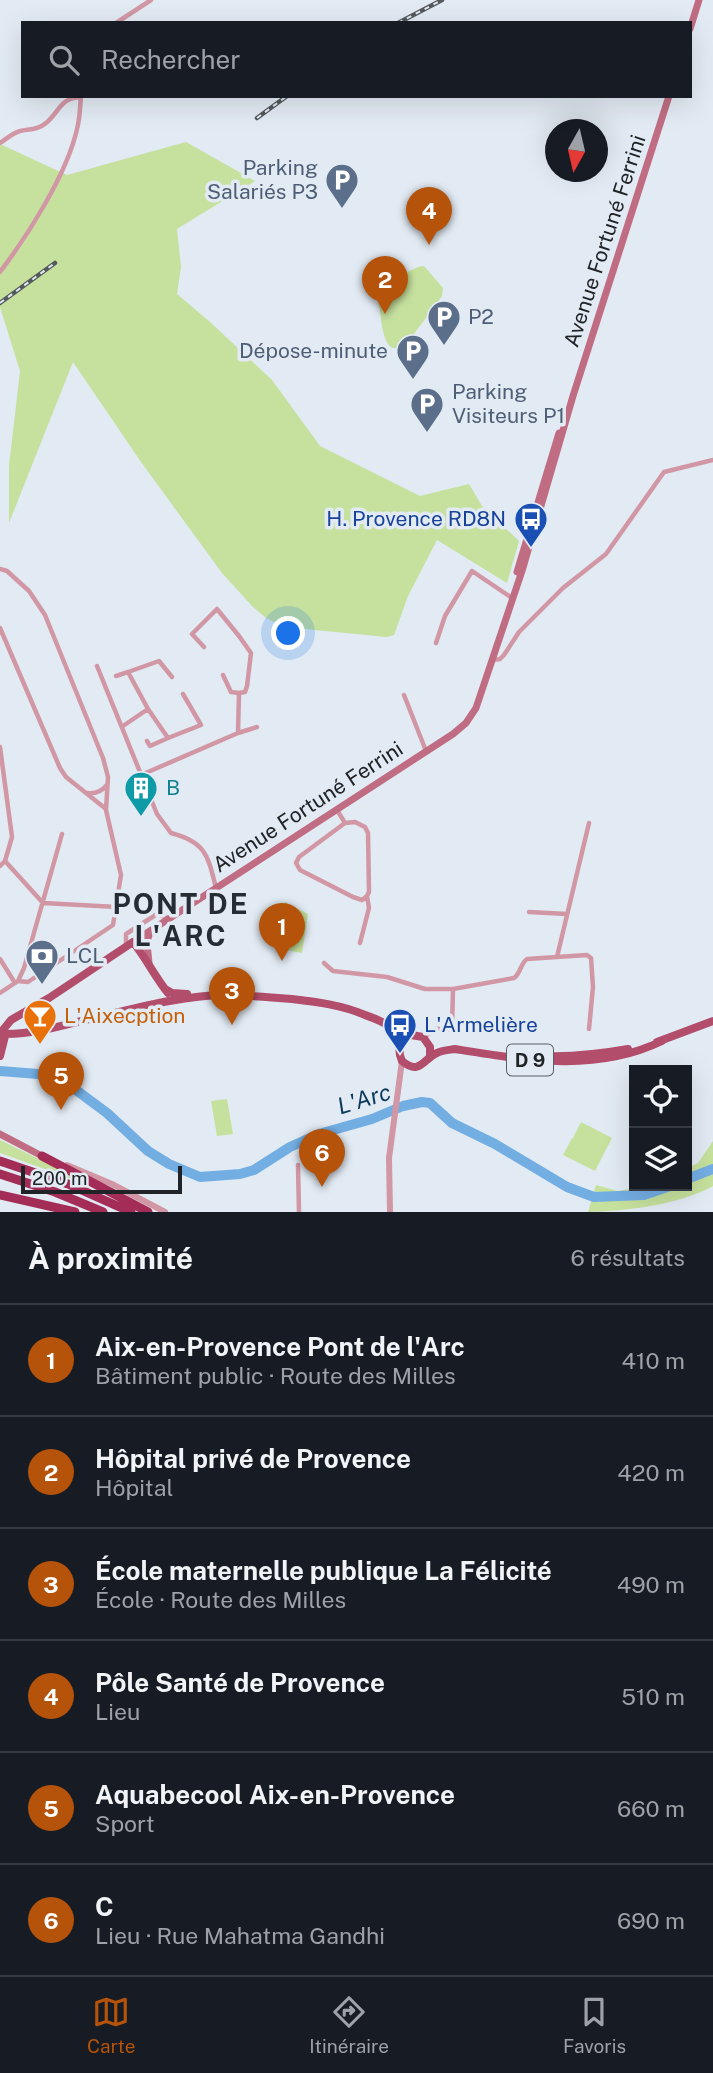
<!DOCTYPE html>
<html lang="fr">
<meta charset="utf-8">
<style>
:root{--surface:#171b24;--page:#242831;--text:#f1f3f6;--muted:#9ea1a6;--line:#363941;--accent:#b45309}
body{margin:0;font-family:"Public Sans",sans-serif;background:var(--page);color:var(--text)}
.controls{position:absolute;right:21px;bottom:21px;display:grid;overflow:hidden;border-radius:0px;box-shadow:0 7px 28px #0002}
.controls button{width:63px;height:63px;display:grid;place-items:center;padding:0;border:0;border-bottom:2px solid var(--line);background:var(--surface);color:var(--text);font:35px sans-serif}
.compass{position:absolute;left:545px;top:119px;width:63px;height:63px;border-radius:50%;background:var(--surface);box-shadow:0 7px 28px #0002;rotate:188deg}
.scale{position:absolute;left:21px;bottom:18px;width:161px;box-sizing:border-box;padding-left:7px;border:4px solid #212427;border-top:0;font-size:19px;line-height:24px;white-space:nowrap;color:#212427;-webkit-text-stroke:5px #e2eaf3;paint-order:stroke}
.you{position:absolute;left:289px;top:634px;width:24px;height:24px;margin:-18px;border:5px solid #fff;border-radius:50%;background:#1a73e8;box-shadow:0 0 0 10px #1a73e833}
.badge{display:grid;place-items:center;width:46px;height:46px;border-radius:50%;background:var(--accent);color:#fff;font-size:23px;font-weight:700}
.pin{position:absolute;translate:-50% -58px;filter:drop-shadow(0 2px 4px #0008)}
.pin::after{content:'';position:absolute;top:37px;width:24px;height:21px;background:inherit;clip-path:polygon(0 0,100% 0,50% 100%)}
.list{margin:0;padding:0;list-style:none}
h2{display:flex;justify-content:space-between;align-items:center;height:91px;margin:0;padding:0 28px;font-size:30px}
h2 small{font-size:23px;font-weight:400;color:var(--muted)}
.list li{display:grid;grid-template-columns:46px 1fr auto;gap:21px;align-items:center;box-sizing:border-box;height:112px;padding:0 28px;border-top:2px solid var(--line)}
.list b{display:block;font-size:26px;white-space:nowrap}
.list p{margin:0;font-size:23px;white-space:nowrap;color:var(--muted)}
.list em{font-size:23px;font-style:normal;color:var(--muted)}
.icon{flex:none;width:38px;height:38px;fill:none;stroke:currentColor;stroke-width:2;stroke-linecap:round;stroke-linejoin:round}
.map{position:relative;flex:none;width:713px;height:1212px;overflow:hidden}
.search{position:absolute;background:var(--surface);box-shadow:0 7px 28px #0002;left:21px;right:21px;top:21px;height:77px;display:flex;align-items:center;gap:18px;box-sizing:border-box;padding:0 24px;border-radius:0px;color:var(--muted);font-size:26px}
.sheet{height:763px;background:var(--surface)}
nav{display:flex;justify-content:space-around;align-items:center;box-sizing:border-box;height:98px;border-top:2px solid var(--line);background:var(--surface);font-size:19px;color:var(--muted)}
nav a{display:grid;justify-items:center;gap:4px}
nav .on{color:var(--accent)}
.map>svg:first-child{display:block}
</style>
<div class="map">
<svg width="713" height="1212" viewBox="0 0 713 1212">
<rect width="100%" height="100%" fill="#e2eaf3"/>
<path fill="#c6e09d" d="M186,142L255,181L177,229L181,267L177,294L210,322L272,380L320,446L420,496L469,484L482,506L519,541L507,583L437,540L408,596L394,635L387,637L284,627L266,618L252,606L222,573L141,462L73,362L9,523V466L20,371L0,307V144L67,175Z
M424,266L443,288L442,296L408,342C384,363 382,326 380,310C378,302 376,295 375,287L418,267Z
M285,902L308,914L302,953L275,948L282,905Z
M227,1099L233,1134L217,1136L211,1101Z
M581,1122L612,1138L595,1171L563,1155L572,1138L576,1140L573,1138Z
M0,1140L100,1189L0,1153Z
M713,1141V1186C679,1205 626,1211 588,1212L596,1185L618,1191L646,1186H687V1168L698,1163Z"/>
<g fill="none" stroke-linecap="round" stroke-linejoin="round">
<path stroke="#73aee3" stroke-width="10" d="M0,1071L38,1074L76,1090L107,1113L148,1151L169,1164L200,1177L240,1174L254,1170L290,1147L319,1134L372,1119L403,1106L422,1102L430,1103L452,1123L495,1144L567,1187L594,1197L644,1195L670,1186
M687,1179L713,1169"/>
<path stroke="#d197a4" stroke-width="4.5" d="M116,23L151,0
M0,143C6,139 13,133 20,131C29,129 38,130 46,123C60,112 59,98 81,97
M0,272C28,235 67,174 77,129C80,118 80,107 81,96
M0,569L7,571L29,591L45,615L103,758L108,777L106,810L121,875L113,925L28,982L18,981L0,993
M0,628L60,768L66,777L106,809
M436,643L445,616L472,571L512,598
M204,647L192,634L217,609L239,636L251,653L247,686L245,692L239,693L238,733
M493,660L500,659L504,655L519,632L563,588L606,554L664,472L713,460
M97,666L157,814L171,833C206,842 208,856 216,888
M223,675L231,692L239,693
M116,676L128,672
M404,695L426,751
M148,709L168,738L201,725L183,694
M123,726L148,709L128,672L159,661L172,677
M147,741L150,746L168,738
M0,747L12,837L5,861L0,866
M141,775L238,733L257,727
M87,793C95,794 102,791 107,785
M337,810L345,823
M355,822L365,827L368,833L369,892L367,896L362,900L353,897L300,870L296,863L299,857L345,823Z
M5,861L43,903L117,907
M529,912L567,914
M360,943L369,908L367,896
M126,945V934L157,914L167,918
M557,957L589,823
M0,959L15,983
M324,963L333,971L387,977L425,989H453L452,1029H436L424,1037
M18,981L24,968L62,834
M453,989L514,978C521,973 520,964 527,959L587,955L591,958L593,987L589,1029
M298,1165L299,1212"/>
<path stroke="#d197a4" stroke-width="6" d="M67,1165L112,1184L165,1212
M390,1212L389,1158L402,1061"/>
<path stroke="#c06d83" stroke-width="7" d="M690,29L699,0
M517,572L559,433
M133,942L453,734L466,723L476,708L522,571L573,396L669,96
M149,963L147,943L150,931
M0,1134L42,1156"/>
<path stroke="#b24d6b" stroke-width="8" d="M165,989L172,993L187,994
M6,1034C39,1034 74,1022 106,1015C145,1006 183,996 223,995C246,995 269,997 292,999C317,1002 342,1005 365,1015C379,1020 399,1027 401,1043
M0,1040L2,1031L11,1020L49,998L133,942C146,958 155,977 168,993
M657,1042L713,1021
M512,1053C550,1059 589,1056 628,1049
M0,1056L5,1036
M430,1057V1047L423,1037L411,1035C399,1040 397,1050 402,1061C420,1076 423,1059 437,1053C443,1050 449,1050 455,1049C524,1060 596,1073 662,1041"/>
<path stroke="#a42d57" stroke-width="9" d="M42,1156L148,1212
M0,1161L68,1184L131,1212
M0,1174L55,1192L103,1212
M0,1195L75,1212"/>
<defs>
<path id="rail" d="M398,23L442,0
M257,118L287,96
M0,303L55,263"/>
</defs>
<use href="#rail" stroke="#54595d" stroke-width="4.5"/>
<use href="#rail" stroke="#e2eaf3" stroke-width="2" stroke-dasharray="5" stroke-linecap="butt"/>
</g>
<defs>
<symbol id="parking-pin" viewBox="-11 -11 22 30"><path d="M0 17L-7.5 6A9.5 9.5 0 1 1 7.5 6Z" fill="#5c6f8a" stroke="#e2eaf3"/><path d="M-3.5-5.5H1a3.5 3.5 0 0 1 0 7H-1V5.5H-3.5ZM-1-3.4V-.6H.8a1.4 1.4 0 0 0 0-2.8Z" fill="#fff"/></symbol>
<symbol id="bus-pin" viewBox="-11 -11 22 30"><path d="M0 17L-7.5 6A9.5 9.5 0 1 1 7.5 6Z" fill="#1a4fb4" stroke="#e2eaf3"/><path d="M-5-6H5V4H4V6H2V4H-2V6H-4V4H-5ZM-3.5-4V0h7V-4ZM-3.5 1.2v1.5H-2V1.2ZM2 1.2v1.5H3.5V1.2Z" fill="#fff"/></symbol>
<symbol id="building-pin" viewBox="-11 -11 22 30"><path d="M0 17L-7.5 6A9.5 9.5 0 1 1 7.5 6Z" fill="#0f9aa8" stroke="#e2eaf3"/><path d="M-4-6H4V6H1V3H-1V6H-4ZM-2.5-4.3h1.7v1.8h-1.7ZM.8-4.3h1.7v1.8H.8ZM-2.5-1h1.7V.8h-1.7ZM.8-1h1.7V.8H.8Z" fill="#fff"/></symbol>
<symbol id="bank-pin" viewBox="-11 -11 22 30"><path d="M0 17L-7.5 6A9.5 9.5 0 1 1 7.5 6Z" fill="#5c6f8a" stroke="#e2eaf3"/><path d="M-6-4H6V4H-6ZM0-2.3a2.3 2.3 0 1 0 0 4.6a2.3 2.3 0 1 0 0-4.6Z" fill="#fff"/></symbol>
<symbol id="bar-pin" viewBox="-11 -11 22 30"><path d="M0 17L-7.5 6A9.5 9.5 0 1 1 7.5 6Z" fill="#e8710a" stroke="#e2eaf3"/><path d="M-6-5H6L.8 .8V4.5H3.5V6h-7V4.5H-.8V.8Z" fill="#fff"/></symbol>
</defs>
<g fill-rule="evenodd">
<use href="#parking-pin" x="323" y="161" width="38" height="52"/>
<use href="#parking-pin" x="425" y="298" width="38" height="52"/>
<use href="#parking-pin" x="394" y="332" width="38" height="52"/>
<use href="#parking-pin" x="408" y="385" width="38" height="52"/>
<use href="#bus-pin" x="512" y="500" width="38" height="52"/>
<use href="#building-pin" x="122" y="769" width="38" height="52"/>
<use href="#bank-pin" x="23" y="937" width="38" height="52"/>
<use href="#bar-pin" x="21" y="997" width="38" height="52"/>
<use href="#bus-pin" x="381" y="1006" width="38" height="52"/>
</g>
<g text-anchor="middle" stroke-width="7" stroke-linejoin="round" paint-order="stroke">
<rect fill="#e2eaf3" stroke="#5b5f64" stroke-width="2" x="507" y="1044.5" width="46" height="31" rx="5"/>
<g font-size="19" font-weight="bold" fill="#212427">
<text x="530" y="1067">D 9</text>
</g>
<g font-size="21" fill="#4e5e75" stroke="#e2eaf3" text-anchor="start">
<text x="318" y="175" text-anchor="end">Parking<tspan x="318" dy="24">Salariés P3</tspan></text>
<text x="468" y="324">P2</text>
<text x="388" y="358" text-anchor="end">Dépose-minute</text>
<text x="452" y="399">Parking<tspan x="452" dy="24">Visiteurs P1</tspan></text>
<text x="66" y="963">LCL</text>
</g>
<g font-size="21" fill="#212427" stroke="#e2eaf3">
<text transform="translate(605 241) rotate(-72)" y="7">Avenue Fortuné Ferrini</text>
<text transform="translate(308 807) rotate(-33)" y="7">Avenue Fortuné Ferrini</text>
</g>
<g font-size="21" fill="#164399" stroke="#e2eaf3" text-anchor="end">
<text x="506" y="526">H. Provence RD8N</text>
<text x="424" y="1032" text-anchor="start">L'Armelière</text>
</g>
<g font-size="21" fill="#0d838f" stroke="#e2eaf3" text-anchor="start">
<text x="166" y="795">B</text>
</g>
<g font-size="21" fill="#c56008" stroke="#e2eaf3" text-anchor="start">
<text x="64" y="1023">L'Aixecption</text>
</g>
<g font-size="23" font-style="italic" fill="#0c395b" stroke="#e2eaf3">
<text transform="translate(364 1099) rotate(-17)" y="8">L'Arc</text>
</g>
<g font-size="28" font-weight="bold" letter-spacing="2" fill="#262c33" stroke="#e2eaf3">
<text x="181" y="914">PONT DE<tspan x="181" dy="32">L'ARC</tspan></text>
</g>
</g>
</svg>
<div class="controls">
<button><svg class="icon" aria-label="locate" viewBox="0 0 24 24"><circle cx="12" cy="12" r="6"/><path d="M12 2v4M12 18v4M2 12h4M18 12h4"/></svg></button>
<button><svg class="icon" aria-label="layers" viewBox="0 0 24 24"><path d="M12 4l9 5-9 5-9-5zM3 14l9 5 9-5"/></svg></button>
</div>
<svg class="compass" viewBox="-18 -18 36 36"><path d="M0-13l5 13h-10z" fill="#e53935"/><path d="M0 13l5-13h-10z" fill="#9ea1a6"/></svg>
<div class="scale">200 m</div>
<div class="you"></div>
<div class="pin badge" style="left:282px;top:961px">1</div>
<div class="pin badge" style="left:385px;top:314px">2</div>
<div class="pin badge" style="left:232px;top:1025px">3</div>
<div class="pin badge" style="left:429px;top:245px">4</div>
<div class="pin badge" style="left:61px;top:1110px">5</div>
<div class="pin badge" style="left:322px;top:1187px">6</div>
<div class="search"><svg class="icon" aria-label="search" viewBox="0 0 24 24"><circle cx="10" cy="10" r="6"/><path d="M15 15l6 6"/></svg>Rechercher</div>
</div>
<section class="sheet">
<h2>À proximité<small>6 résultats</small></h2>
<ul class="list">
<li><span class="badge">1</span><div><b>Aix-en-Provence Pont de l'Arc</b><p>Bâtiment public · Route des Milles</p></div><em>410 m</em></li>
<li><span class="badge">2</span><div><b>Hôpital privé de Provence</b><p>Hôpital</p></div><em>420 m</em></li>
<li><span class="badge">3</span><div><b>École maternelle publique La Félicité</b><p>École · Route des Milles</p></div><em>490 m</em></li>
<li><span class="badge">4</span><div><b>Pôle Santé de Provence</b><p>Lieu</p></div><em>510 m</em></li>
<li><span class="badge">5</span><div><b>Aquabecool Aix-en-Provence</b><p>Sport</p></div><em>660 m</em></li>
<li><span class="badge">6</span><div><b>C</b><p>Lieu · Rue Mahatma Gandhi</p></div><em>690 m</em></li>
</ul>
</section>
<nav>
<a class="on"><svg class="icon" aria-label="map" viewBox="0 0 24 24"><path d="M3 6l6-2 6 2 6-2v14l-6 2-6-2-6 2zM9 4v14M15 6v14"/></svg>Carte</a>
<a><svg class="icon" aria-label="directions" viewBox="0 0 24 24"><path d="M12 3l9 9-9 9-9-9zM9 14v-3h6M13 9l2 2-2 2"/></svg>Itinéraire</a>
<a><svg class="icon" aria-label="saved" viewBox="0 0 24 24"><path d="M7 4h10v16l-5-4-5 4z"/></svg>Favoris</a>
</nav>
